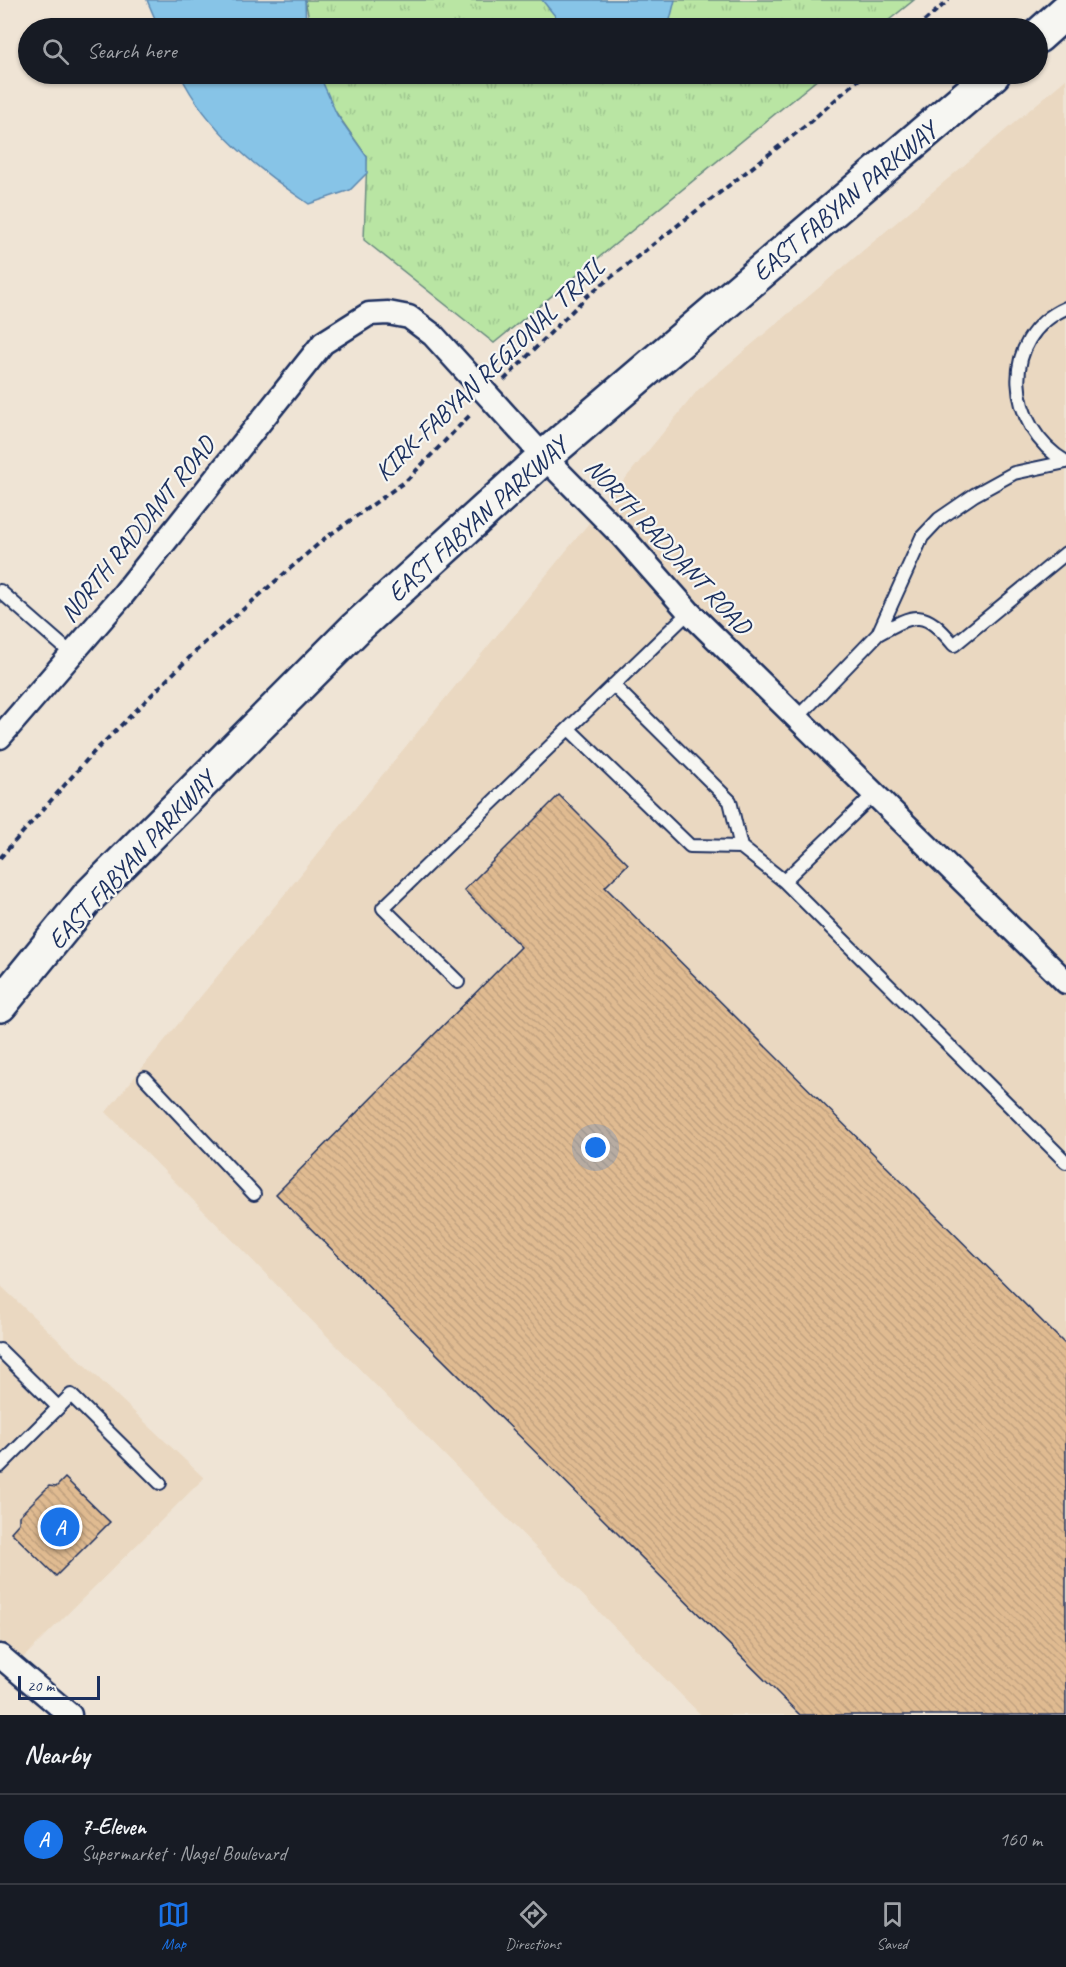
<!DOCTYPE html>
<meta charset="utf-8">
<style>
:root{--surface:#171b24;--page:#20242c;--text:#f1f3f6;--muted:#9ea1a6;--line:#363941;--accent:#1a73e8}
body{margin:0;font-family:Caveat,sans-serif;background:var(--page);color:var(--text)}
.scale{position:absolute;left:18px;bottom:15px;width:82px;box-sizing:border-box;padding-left:6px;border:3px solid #1b2f5e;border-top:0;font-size:16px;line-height:21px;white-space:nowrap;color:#1b2f5e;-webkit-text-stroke:4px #f6f6f2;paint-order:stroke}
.you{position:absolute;left:596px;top:1148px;width:21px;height:21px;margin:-15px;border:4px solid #fff;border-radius:50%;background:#1a73e8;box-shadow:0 0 0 9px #1a73e833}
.badge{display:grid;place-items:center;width:39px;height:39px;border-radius:50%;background:var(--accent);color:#fff;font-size:20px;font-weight:700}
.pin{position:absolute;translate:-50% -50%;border:3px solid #fff;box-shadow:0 2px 6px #0006}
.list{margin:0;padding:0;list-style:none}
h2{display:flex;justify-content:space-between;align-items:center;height:78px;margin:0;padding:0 24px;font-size:26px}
h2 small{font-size:20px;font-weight:400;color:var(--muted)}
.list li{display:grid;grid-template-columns:39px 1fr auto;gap:18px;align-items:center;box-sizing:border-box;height:90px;padding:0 24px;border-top:2px solid var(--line)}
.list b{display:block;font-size:22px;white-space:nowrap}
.list p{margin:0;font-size:20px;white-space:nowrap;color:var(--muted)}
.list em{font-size:20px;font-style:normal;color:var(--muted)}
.icon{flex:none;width:33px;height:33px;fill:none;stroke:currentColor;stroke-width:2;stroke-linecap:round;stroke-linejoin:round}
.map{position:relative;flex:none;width:1066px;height:1715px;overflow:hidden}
.search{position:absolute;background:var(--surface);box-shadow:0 2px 4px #0004;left:18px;right:18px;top:18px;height:66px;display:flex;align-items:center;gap:15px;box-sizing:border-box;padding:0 21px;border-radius:33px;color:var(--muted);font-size:22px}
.sheet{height:168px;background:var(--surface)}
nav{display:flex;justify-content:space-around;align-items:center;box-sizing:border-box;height:84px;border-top:2px solid var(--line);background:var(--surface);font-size:16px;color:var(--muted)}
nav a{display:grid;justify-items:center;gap:3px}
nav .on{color:var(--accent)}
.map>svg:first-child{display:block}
</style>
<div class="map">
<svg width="1066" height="1715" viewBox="0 0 1066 1715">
<defs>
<pattern id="grass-tufts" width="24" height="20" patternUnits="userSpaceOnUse" patternTransform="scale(1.5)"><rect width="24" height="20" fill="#b9e5a3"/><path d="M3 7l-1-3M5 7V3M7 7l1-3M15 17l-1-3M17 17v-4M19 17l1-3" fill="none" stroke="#9ec58f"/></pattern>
<pattern id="building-back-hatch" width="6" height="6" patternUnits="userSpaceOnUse" patternTransform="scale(1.5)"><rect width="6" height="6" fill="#e0bb91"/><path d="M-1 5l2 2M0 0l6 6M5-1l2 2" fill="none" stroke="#c0a17f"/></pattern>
</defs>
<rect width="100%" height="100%" fill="#efe4d5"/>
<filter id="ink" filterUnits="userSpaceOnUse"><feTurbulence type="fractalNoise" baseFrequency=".0167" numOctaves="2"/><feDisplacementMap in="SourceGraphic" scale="12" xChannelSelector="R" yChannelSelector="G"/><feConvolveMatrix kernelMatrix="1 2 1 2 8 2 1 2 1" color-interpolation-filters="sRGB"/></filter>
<g filter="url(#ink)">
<path fill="#ead8c1" d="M1066,79V1715H701L106,1112L698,390Z
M0,1285L204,1478L19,1662L0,1646Z"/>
<path fill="url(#grass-tufts)" stroke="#6a8a80" stroke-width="1.5" d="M305,0H914L879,28H311Z
M320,74H824L494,343L364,240L367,157L326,98Z"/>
<path fill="#87c4e7" stroke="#5c88b0" stroke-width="1.5" d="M147,0H305L306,28H159Z
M542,0H675L669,24L665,28H571L560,22Z
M180,74H319L337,115L367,157V173L350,190L309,204C259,170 207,130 180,74Z"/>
<path fill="url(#building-back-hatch)" stroke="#1b2f5e" stroke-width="1.5" d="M559,795L628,864L605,887L1066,1345V1715H800L276,1194L521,947L464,890Z
M65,1478L110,1522L56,1576L11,1532L19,1523V1516L49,1486L56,1487Z"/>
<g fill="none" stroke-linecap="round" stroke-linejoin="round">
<defs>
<path id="lane" d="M1066,308C998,338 1007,427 1066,462
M0,591L72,654
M878,634C916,613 924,609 954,645L1066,553
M613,685L730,801L741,847L784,881
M797,718L878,634L922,537L939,519L974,495L1014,473L1066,462
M569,729L690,846L741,847
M873,795L784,881L1066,1162
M458,982L383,908L689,612
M145,1078L254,1194
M0,1350L58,1407
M0,1466L71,1395L160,1483"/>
<path id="street" d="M0,737L122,596L323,343L369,314L388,313L409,317L433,335L544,457L622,536L689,612L1066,982
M0,1656L70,1715"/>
<path id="secondary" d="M1038,36L1066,11
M0,1005L88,897L356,628L544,457L993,74"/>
</defs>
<use href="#lane" stroke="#1b2f5e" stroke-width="16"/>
<use href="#street" stroke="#1b2f5e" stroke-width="27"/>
<use href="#secondary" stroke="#1b2f5e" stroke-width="38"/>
<path stroke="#1b2f5e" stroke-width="4" stroke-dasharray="6 4.5" stroke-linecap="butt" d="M916,28L949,0
M504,380L587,296L804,127L865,74
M0,858L93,753L201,646L324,539L406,481L472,413"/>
<use href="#lane" stroke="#f6f6f2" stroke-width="12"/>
<use href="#street" stroke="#f6f6f2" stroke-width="22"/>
<use href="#secondary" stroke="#f6f6f2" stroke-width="33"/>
</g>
</g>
<g text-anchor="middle" stroke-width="4.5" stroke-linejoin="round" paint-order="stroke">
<g font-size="26" fill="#1b2f5e" stroke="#f6f6f2">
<text transform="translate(844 201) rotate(-40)" y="9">EAST FABYAN PARKWAY</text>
<text transform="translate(489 369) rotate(-44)" y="9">KIRK-FABYAN REGIONAL TRAIL</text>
<text transform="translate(477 519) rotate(-42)" y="9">EAST FABYAN PARKWAY</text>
<text transform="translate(137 529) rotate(-51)" y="9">NORTH RADDANT ROAD</text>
<text transform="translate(669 546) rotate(47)" y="9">NORTH RADDANT ROAD</text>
<text transform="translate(131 860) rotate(-47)" y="9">EAST FABYAN PARKWAY</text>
</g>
</g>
</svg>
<div class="scale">20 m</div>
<div class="you"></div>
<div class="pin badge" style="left:60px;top:1527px">A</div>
<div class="search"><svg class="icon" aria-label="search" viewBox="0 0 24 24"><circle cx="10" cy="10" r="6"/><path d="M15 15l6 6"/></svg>Search here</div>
</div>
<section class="sheet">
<h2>Nearby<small></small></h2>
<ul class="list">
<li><span class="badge">A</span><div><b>7-Eleven</b><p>Supermarket · Nagel Boulevard</p></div><em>160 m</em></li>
</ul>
</section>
<nav>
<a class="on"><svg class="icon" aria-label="map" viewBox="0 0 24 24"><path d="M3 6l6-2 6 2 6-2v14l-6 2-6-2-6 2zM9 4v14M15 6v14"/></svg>Map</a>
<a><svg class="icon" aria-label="directions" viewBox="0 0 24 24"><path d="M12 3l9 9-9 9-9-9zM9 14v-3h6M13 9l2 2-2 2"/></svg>Directions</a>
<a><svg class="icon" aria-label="saved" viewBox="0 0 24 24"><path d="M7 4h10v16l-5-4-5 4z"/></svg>Saved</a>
</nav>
